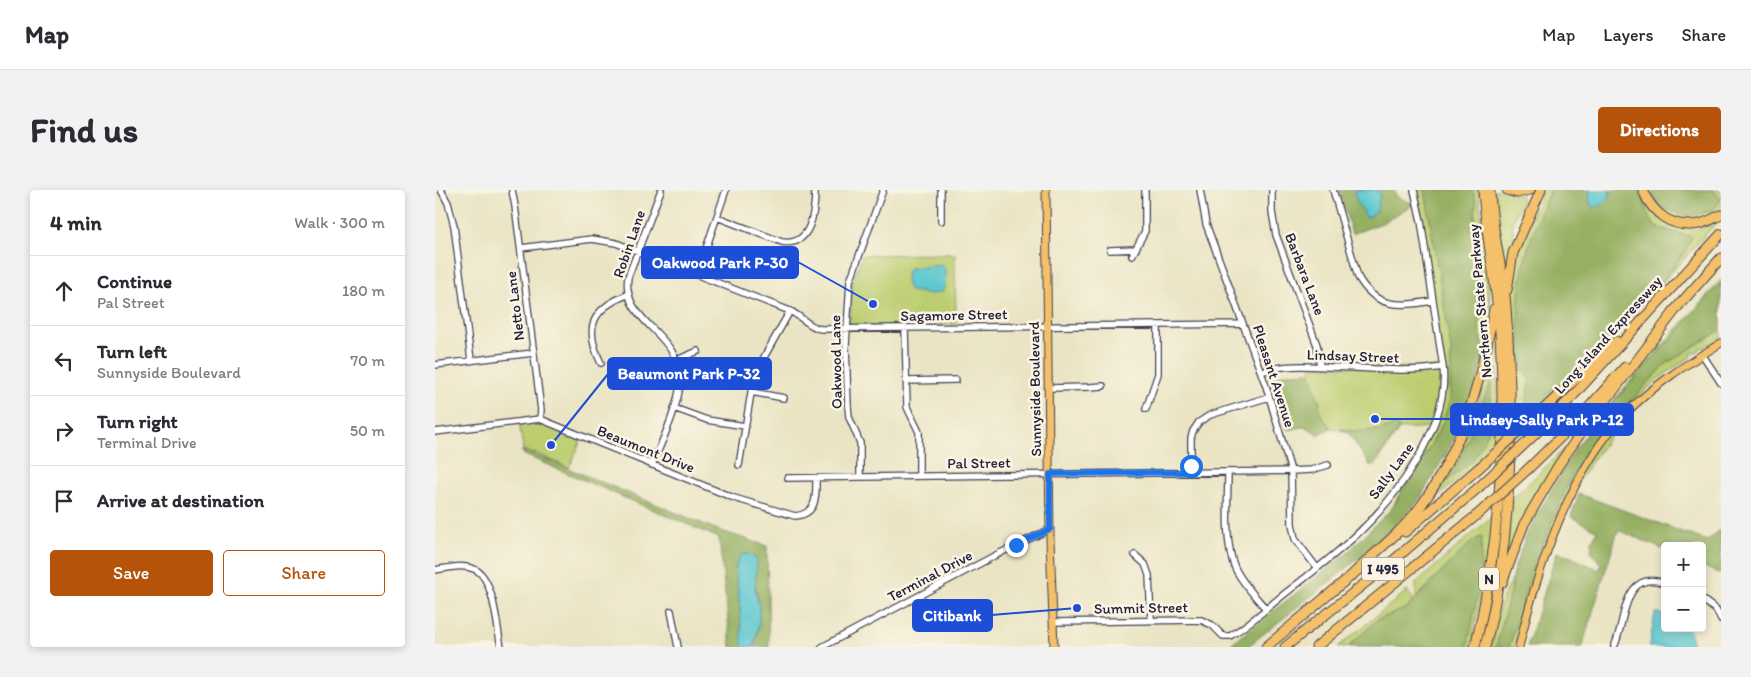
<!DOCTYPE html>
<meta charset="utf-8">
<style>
:root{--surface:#fff;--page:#f2f2f3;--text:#2b2b33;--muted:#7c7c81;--line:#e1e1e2;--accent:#b45309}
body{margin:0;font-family:Itim,sans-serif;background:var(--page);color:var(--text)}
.controls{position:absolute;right:15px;bottom:15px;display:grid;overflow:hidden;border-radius:5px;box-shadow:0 2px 8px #0003}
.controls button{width:45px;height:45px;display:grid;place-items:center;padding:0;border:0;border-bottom:1px solid var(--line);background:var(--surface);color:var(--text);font:25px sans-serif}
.stop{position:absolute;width:15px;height:15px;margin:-11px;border:4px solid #1a73e8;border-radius:50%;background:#fff}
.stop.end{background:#1a73e8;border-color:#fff;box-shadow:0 1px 5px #0008}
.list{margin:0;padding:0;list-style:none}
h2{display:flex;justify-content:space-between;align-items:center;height:65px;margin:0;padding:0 20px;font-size:21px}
h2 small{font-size:16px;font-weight:400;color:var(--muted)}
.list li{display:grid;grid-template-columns:32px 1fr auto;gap:15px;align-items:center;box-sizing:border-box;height:70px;padding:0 20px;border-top:1px solid var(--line)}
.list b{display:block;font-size:19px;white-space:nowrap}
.list p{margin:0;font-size:16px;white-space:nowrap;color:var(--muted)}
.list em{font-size:16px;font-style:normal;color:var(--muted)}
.actions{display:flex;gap:10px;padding:15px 20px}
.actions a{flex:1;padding:11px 0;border:1px solid var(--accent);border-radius:5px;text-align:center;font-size:18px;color:var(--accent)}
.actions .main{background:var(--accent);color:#fff}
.icon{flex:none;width:28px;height:28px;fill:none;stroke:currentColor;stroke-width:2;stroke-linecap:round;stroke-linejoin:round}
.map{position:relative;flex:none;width:1286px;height:457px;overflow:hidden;border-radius:5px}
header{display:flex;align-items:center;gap:30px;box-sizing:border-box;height:70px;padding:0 25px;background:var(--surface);border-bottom:1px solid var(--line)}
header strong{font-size:24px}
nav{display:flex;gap:28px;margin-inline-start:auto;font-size:18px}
.intro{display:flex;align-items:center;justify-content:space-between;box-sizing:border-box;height:120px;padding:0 30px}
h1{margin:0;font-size:35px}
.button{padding:12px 22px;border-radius:5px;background:var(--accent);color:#fff;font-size:18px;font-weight:700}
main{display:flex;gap:30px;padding:0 30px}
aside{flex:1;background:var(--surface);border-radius:5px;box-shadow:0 2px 8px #0003}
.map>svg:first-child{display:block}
</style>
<header>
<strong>Map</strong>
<nav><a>Map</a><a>Layers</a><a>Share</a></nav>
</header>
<div class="intro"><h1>Find us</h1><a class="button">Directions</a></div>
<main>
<aside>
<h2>4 min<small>Walk · 300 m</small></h2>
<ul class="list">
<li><svg class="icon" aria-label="ahead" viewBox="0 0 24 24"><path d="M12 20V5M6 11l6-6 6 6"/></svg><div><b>Continue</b><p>Pal Street</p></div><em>180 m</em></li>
<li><svg class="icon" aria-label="left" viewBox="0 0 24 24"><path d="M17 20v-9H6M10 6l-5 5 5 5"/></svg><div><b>Turn left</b><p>Sunnyside Boulevard</p></div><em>70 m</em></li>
<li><svg class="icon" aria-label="right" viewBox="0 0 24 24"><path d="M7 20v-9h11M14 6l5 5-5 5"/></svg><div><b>Turn right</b><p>Terminal Drive</p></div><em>50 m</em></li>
<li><svg class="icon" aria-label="arrive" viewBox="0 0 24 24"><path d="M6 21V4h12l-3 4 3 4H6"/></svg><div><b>Arrive at destination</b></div></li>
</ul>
<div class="actions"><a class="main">Save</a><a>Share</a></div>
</aside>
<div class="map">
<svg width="1286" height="457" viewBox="0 0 1286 457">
<rect width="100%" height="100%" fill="#fcf5e5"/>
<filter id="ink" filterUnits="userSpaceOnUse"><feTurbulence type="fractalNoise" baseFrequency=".02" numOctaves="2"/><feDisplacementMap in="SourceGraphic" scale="10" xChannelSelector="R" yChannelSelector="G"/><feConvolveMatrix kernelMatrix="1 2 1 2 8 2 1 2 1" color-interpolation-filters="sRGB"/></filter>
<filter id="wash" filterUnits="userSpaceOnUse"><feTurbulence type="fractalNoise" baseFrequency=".0096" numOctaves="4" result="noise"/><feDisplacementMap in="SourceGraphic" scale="20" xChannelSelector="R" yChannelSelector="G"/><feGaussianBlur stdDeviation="1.12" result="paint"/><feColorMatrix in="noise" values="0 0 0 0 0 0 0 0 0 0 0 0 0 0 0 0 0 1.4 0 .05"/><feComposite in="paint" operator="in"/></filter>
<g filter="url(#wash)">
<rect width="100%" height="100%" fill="#eae4c4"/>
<path fill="#bccd70" stroke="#6f7856" d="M980,0H990L1016,159L1015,210L1008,232L997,253L958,317L977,274L998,237L964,239L940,276L913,242L896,238L879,239L876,176L1007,178Z
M1037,0H1044C1047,45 1056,90 1055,135L1051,136V155L1047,174V155L1042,136L1045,119L1039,51L1041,11Z
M1060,0H1069L1085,4L1087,10L1077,33L1080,52L1072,86C1064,58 1063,29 1060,0Z
M1108,0H1115C1102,31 1089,63 1085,96C1081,123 1085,155 1088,182L1097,189L1090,216L1096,222L1095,227L1079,242V203L1081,190C1080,154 1070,100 1080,67C1087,44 1099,22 1108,0Z
M1211,0H1286V20L1272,28L1257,32L1237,28L1221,17Z
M1206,5L1213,17L1252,39L1266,38L1282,32L1221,100L1257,47L1220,37L1212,22Z
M520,64L521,134L414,137L417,92L428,65Z
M1286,90V93L1166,226L1141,258L1166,224Z
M1286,140V148L1268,158L1266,157L1264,158L1265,160L1259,164L1258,162L1256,163L1257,166L1223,189L1199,211L1133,306L1114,347L1099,387L1088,422L1080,457H1074L1100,372L1135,290L1166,242L1232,173Z
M1058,154H1062L1064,254L998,311L996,310L1024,262L1034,238L1056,175L1054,174Z
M105,229L148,246L134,278L101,263L89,265L84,231Z
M1137,252L1074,366H1071L1075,311Z
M1059,325L1055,361L1036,457H1032L1044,399L1047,346L1035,353L981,408V393Z
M1079,379L1077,395L1061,457H1056L1064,418L1073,395L1075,396Z
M972,401L979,410L972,418L942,430L913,457H903Z"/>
<path fill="#95b062" stroke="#5c694e" d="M904,0H959L962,7L979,14L947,33L917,44Z
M990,0H1037L1041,11L1039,51L1045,119L1043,136L1047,155V174L1040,201L1014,259L983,311L940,356L812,457H792L910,365L958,317L997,253L1008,232L1015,210L1016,159Z
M1115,0H1154L1155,14L1176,5L1175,0H1205L1212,22L1220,37L1257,47L1249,63L1221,100L1095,227L1096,222L1090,216L1096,189L1088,182C1085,155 1081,124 1085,96C1089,63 1102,31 1115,0Z
M1217,0H1278L1286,9L1278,21L1251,26L1224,16Z
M1286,93V140L1232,173L1166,242L1135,290L1100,372L1074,457H1061L1077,395L1079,379L1093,341L1141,258L1166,226Z
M873,182L876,183L882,206L885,212C882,224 890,230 896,238L883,245C879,242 874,237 868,237C862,237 858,241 852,239L838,188L852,183Z
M1056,191V224L1053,243L1038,270L1011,292L1031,255Z
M961,235L963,237V240L936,277L913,242L905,239L920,241L945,240Z
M86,261H91L283,340L332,356L334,457H319L324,433V417L320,395L300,377L305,418L308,457H296L284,348L92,266Z
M1144,304L1272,351L1286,339V384L1267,376V356H1230V360L1183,340L1147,457H1092L1122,362L1127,363L1165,380L1166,374L1156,362L1157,352L1162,341L1136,326Z
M1047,346L1044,399L1032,457H913L942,430L972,418L1035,353Z"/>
<path fill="#5ac7cf" stroke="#3e7485" d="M921,0H942L945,6L942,20L934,27L929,26V22L923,14L919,3Z
M1154,0H1175C1176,11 1168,14 1159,18L1155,14Z
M507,75C512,81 512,94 507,102L496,104L475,101C471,94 470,88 472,80L476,78Z
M312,364L319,367L322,371L320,398L324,417V433L319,457H308L307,455L305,418L300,378L305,365Z
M1220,423H1224L1230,426V438H1252L1255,441L1258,457H1213L1215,452Z"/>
</g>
<g filter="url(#ink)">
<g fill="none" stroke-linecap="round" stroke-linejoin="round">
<defs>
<path id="minor" d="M6,0L13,13L19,36L36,170
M77,0L80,16L106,220L105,229
M506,0V31
M765,0L771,34L831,196L856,281L857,334L860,349L882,378
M837,0V22L841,45L882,155L885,176
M898,0L923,87C942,120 965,116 998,111
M282,27L347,52C376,57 380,22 380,0
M86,58L157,49L181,53L355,121C366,126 374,137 386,139L808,134
M675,60L701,59
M697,66L710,41V0
M262,85L291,0
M470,138L472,217L484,242V286
M1267,164L1286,193
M242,170L263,161
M166,173C149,139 156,119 192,105
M0,175L98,163
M826,182C848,174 873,176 896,177C933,178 971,183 1008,177
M471,191L521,190
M614,198L655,197L668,196
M316,202L349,208
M239,218L272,230L310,236
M711,219L723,184V135
M0,242L105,229L299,308L360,326C383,324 381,305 381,288
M217,275C226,254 245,213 245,191C246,142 186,133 193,87L226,0
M304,275L319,185L355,121
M756,282V248L758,241L764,232L775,225L834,207
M793,282C793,310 789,353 800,378C807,393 820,406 831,419
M425,287V253L414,227L413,216L411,155L415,91L448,0
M353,288L856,281L876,280L893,275
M700,365L710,374L714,385L716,430
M0,380C12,378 27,374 39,379C59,386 62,438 66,457
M1267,409L1281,420L1286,429
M236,421L243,457
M618,432L766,430L777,435L788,446H795C815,434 833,417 852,402C874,385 896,368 917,349C959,311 1015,237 1008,177L986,31L979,0
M387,457L561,365L615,339
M1179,457C1191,432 1187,378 1230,393"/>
<path id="major" d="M611,0L615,349L619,457
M1084,457C1102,380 1135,280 1191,223C1220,194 1252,174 1286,153"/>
<path id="highway" d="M1072,0L1082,3L1095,0
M1208,0C1217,24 1238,39 1264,34C1271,33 1279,28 1286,25
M1072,100L1078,63L1106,0
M1238,122L1286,68
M1094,233L1181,151
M1094,250L1137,207L1286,44
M1092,280L1139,234L1190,177
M970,342L1045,277
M918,384C940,362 967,342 985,317C1029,257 1046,190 1059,119
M1067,393L1089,334L1123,276L1143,247L1242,118
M831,457L923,380
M850,457L959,370L1044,297
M881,457L1042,325
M1040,457C1065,356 1071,248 1065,143C1062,95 1051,48 1048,0
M1050,457C1078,350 1079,226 1071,117C1068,78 1056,39 1055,0"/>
</defs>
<use href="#minor" stroke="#403f50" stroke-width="8"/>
<use href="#major" stroke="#403f50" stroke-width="9"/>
<use href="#highway" stroke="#403f50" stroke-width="11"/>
<use href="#minor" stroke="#fff" stroke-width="5.5"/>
<use href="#major" stroke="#f4c16b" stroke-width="7"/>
<use href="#highway" stroke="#f4c16b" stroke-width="9"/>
<defs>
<path id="highway-bridge" d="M1045,277L1094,233
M1044,297L1094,250
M1042,325L1092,280"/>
</defs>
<use href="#highway-bridge" stroke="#403f50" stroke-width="11" stroke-linecap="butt"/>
<use href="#highway-bridge" stroke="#f4c16b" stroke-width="9"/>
</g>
</g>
<g fill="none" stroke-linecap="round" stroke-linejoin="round" filter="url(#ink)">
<path stroke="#1a73e8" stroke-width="6" d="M581,355L615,339V284L756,282V276"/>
</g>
<g text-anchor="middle" stroke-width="5" stroke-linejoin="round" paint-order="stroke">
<g fill="#fcf5e5" stroke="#63616e" stroke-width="1">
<rect x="927" y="367.5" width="42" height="23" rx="4"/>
<rect x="1044" y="377.5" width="20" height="23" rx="4"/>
</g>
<g font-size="14" font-weight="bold" fill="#22223b">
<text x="948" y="384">I 495</text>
<text x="1054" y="394">N</text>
</g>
<g font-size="15" fill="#22223b" stroke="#fcf5e5">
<text transform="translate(194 54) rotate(-71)" y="5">Robin Lane</text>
<text transform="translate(870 84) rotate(69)" y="5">Barbara Lane</text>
<text transform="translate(1045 111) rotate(-95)" y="5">Northern State Parkway</text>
<text transform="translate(80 116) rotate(-97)" y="5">Netto Lane</text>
<text transform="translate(519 125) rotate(-1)" y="5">Sagamore Street</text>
<text transform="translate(1173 145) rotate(-48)" y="5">Long Island Expressway</text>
<text transform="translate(918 166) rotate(2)" y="5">Lindsay Street</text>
<text transform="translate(401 172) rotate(-91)" y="5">Oakwood Lane</text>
<text transform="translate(839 186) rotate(72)" y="5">Pleasant Avenue</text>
<text transform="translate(600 199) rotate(-91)" y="5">Sunnyside Boulevard</text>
<text transform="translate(211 259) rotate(22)" y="5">Beaumont Drive</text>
<text transform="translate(544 273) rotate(-1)" y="5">Pal Street</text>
<text transform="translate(956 281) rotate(-54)" y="5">Sally Lane</text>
<text transform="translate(495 386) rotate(-28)" y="5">Terminal Drive</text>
<text transform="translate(706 418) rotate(-1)" y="5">Summit Street</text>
</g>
</g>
<path fill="none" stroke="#1d4ed8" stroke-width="2" d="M438 114L363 72M116 255L173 184M940 229L1016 229M642 418L557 425"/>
<g fill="#1d4ed8" stroke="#fcf5e5" stroke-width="2">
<circle cx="438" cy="114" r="5"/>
<circle cx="116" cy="255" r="5"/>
<circle cx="940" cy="229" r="5"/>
<circle cx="642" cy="418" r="5"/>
</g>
<g fill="#1d4ed8" stroke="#1d4ed8" stroke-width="2">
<rect x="207" y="57" width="156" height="31" rx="5"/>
<rect x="173" y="168" width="163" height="31" rx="5"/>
<rect x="1016" y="214" width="182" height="31" rx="5"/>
<rect x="478" y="410" width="79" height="31" rx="5"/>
</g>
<g font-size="16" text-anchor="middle" font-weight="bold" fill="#fff">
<text x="285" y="78">Oakwood Park P-30</text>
<text x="254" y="189">Beaumont Park P-32</text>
<text x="1107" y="235">Lindsey-Sally Park P-12</text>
<text x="517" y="431">Citibank</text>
</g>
</svg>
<div class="controls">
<button>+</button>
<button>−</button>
</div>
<div class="stop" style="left:756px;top:276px"></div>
<div class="stop end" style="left:581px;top:355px"></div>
</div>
</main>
